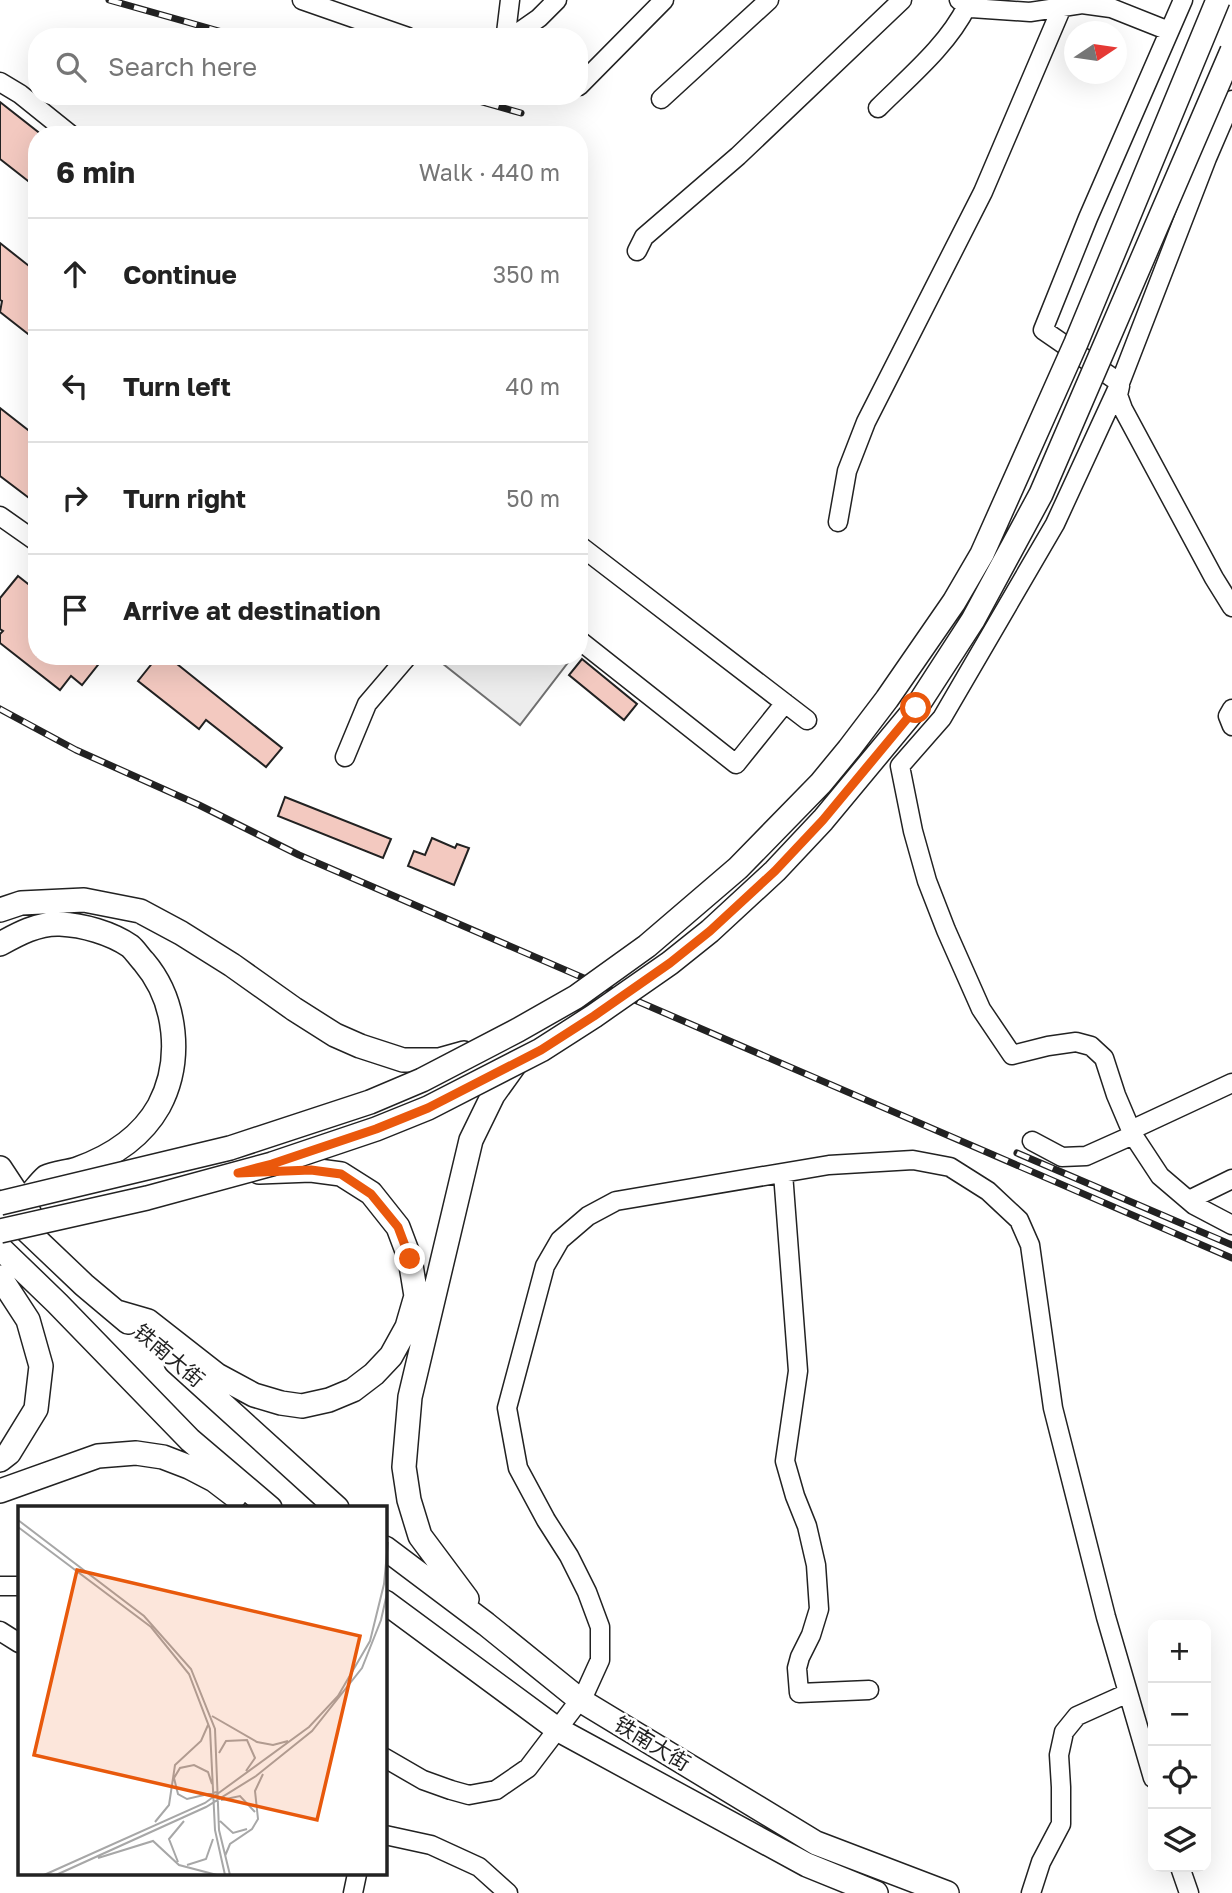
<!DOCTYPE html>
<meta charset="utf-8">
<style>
:root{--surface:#fff;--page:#f2f2f2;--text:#222;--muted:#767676;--line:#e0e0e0}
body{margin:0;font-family:"Golos Text","Noto Sans SC",sans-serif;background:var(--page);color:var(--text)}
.controls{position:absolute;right:21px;bottom:21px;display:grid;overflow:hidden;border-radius:14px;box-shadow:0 7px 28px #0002}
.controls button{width:63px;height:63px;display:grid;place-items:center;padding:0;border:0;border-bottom:2px solid var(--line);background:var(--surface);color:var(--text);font:35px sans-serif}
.compass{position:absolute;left:1064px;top:21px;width:63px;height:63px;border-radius:50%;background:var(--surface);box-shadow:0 7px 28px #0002;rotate:77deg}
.stop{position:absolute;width:21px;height:21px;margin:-16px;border:5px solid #ea580c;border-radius:50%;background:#fff}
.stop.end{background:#ea580c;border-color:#fff;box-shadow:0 2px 7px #0008}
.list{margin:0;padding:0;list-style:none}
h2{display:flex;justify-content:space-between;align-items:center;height:91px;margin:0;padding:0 28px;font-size:30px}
h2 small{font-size:23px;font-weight:400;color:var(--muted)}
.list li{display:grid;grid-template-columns:46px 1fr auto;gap:21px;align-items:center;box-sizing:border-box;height:112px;padding:0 28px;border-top:2px solid var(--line)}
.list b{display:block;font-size:26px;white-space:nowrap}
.list em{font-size:23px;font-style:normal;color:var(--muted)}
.icon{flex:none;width:38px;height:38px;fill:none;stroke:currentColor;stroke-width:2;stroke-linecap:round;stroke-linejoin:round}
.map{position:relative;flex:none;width:1232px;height:1893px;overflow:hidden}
.search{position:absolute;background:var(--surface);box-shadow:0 7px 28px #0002;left:28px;top:28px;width:560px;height:77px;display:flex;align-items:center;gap:18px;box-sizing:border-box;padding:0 24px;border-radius:28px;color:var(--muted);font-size:26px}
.panel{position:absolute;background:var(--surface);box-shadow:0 7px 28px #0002;left:28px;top:126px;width:560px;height:539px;border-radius:28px}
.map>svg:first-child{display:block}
</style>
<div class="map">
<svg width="1232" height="1893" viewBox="0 0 1232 1893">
<rect width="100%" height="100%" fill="#fff"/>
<path fill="#ededed" stroke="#6f6f6f" stroke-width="2" d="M433,656H573L520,725Z"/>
<path fill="#f3c9c0" stroke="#222" stroke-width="2" d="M0,102L42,135H37V188L0,159Z
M0,243L29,266L37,257V341L0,312L2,301L0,300Z
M0,408L37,437V500L35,499L33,501L0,476Z
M18,576L37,591V656H105L82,685L71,676L60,690L0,643V634L3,631L0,629V598Z
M158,656H167L282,748L266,767L206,720L199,729L138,681Z
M582,659L637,704L624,720L569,675Z
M285,797L391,839L383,858L278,816Z
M432,838L455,848L457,844L469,848L454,885L408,866L414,851L425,855Z"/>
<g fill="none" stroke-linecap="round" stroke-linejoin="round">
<defs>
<path id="minor" d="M302,0L408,37
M959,0L971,8L1030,12L1082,4L1111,8L1169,31
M503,37L506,33L510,0
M512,37L539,18L557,0
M0,82L20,94L71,135
M579,86L664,0
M661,99L769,0
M1232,100L1207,158L1120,383L1055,524L942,718L900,766L913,831L927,881L946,930L981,1009L1012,1055L1048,1046L1076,1042L1091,1046L1104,1058L1116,1095L1133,1135L1160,1176L1194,1205L1232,1225
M878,108C909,77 947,46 967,6
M637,251L644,237L738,156L902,0
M1120,383L1043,330L1088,218L1183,0
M1120,386L1118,395L1123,409L1214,578L1232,607
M0,516L37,542
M838,522L847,471L866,422L983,192L1062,7
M579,545L807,720
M579,640L736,764L785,703
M1232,709L1228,716L1232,726
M345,757L367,704L408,656
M1131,1130L1232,1083
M1032,1141L1062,1157L1086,1156L1133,1135
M783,1173L798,1371L785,1461L795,1496L807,1526L816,1565L819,1609L811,1635L800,1657L797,1668L799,1693L869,1690
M1189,1200L1232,1179
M0,1586H19
M0,1631L19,1643
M385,1758L423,1780L451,1790L469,1795L496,1790L528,1768L585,1693L600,1660V1627L587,1592L569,1556L546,1520L518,1468L507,1408L545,1266L560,1240L588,1216L616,1201L829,1165L913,1160L950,1167L988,1191L1019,1220L1030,1245L1053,1408L1106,1617L1153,1778
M385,1835L431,1845L479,1867L508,1893
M1180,1867L1189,1893
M353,1893L357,1874
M1031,1893L1041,1862L1061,1824V1787L1059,1755L1064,1732L1077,1716L1128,1693"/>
<path id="major" d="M0,910L21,903L84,900L140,911L181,933L232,965L294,1009L335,1035L360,1046L403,1060H439L464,1053
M0,944C18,934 38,923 60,924C83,925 111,933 130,946C135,950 139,957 144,962C177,1001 183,1061 159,1106C141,1138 111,1157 77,1169C68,1172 54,1173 46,1177C40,1182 34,1191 28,1197
M0,1168L29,1212
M0,1205L84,1285L128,1322
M0,1248L57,1303L190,1440L270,1508
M0,1277L28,1320L41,1366L36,1409L9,1453L0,1460
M117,1312L148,1321L217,1375L254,1395L281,1403L302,1406L329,1400L353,1390L374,1374L391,1356L407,1327L416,1296L410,1259L398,1227L371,1193L341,1174L311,1170L259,1172
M176,1362L337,1508
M0,1491L98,1456L136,1453L163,1457L189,1467L214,1480L235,1496
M385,1548L486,1624L580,1700L816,1843L947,1893
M467,1599L420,1536L409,1500L404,1467L410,1397L471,1140L493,1095L516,1063
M385,1602L557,1729L807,1865L876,1893"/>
</defs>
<use href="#minor" stroke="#222" stroke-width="21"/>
<use href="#major" stroke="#222" stroke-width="26"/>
<use href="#minor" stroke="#fff" stroke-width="18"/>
<use href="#major" stroke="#fff" stroke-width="23"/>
<defs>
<path id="rail" d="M109,0L240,37
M461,96L521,113
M0,709L76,750L199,805L299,855L1232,1258
M1017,1153L1232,1245"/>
</defs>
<use href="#rail" stroke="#222" stroke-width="7"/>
<use href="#rail" stroke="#fff" stroke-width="4.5" stroke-dasharray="13" stroke-linecap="butt"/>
<defs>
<path id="major-bridge" d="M0,1203L230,1148L370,1102L422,1080L518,1030L576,997L647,946L738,868L821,783L849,749L887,699L954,602L982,554L1076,343L1218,0
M0,1231L147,1198L272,1164L376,1129L428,1108L541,1050L594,1016L670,963L710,931L775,871L823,820L916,708L973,620L1041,494L1232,51"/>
</defs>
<use href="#major-bridge" stroke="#222" stroke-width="26" stroke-linecap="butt"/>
<use href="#major-bridge" stroke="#fff" stroke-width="23"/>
</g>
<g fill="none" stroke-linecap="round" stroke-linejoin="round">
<path stroke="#ea580c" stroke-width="9" d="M410,1259L398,1227L371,1194L341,1174L311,1170L238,1173L272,1164L376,1129L428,1108L541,1050L594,1016L670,963L710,931L775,871L823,820L916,708"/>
</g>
<g text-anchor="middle" stroke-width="5" stroke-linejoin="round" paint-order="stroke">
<g font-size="21" fill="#222" stroke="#fff">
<text transform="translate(169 1356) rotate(40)" y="7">铁南大街</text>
<text transform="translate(652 1744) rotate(31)" y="7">铁南大街</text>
</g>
</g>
<g transform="translate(18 1506)">
<rect width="369" height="369" fill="#fff"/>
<path fill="none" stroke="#a7a7a7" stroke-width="2" d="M0,14L126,110L173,163L197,223L201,324L212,369M0,21L133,121L171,168L192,223L197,324L207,369M194,210L239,236L255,239L270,235M201,247L208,235L229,234L237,252L228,265M194,278L190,266L176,259L162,262L156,272L160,288L169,293L199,286M203,294L222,290L237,306M202,315L215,327L229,323M137,316L151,299L157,259L183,235L190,219M207,350L212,338L234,323L240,313L237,285L245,268M80,352L135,335L161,359L199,369M160,356L151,333L166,315M169,359L188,353L195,333M26,369L187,297L291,221L320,190L352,135L366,78L370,36M38,369L188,301L238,270L294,225L344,162L363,114L370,83"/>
<path fill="#e8590c" fill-opacity="0.15" stroke="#e8590c" stroke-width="3.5" d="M59,64L342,130L299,314L16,249Z"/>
<rect width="369" height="369" fill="none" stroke="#222" stroke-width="3.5"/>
</g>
</svg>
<div class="controls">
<button>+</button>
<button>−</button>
<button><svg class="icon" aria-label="locate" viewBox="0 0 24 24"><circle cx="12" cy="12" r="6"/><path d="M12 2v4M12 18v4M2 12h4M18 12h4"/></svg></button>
<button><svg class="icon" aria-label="layers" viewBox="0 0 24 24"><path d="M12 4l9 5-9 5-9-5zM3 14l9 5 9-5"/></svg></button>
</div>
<svg class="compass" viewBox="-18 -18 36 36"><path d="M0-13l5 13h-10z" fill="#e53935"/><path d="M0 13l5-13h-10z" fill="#767676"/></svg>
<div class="stop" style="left:916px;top:708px"></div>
<div class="stop end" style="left:410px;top:1259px"></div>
<div class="search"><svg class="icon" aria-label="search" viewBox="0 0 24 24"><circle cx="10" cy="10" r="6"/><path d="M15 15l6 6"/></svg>Search here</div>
<section class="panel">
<h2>6 min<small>Walk · 440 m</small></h2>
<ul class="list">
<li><svg class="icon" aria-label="ahead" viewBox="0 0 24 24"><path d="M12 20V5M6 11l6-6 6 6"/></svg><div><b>Continue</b></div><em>350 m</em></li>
<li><svg class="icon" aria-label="left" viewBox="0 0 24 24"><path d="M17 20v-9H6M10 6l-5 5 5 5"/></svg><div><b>Turn left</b></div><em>40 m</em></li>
<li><svg class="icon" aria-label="right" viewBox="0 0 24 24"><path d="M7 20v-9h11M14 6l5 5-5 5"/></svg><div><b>Turn right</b></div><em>50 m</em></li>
<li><svg class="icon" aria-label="arrive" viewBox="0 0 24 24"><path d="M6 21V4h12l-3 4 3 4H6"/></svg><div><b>Arrive at destination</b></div></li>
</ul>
</section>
</div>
